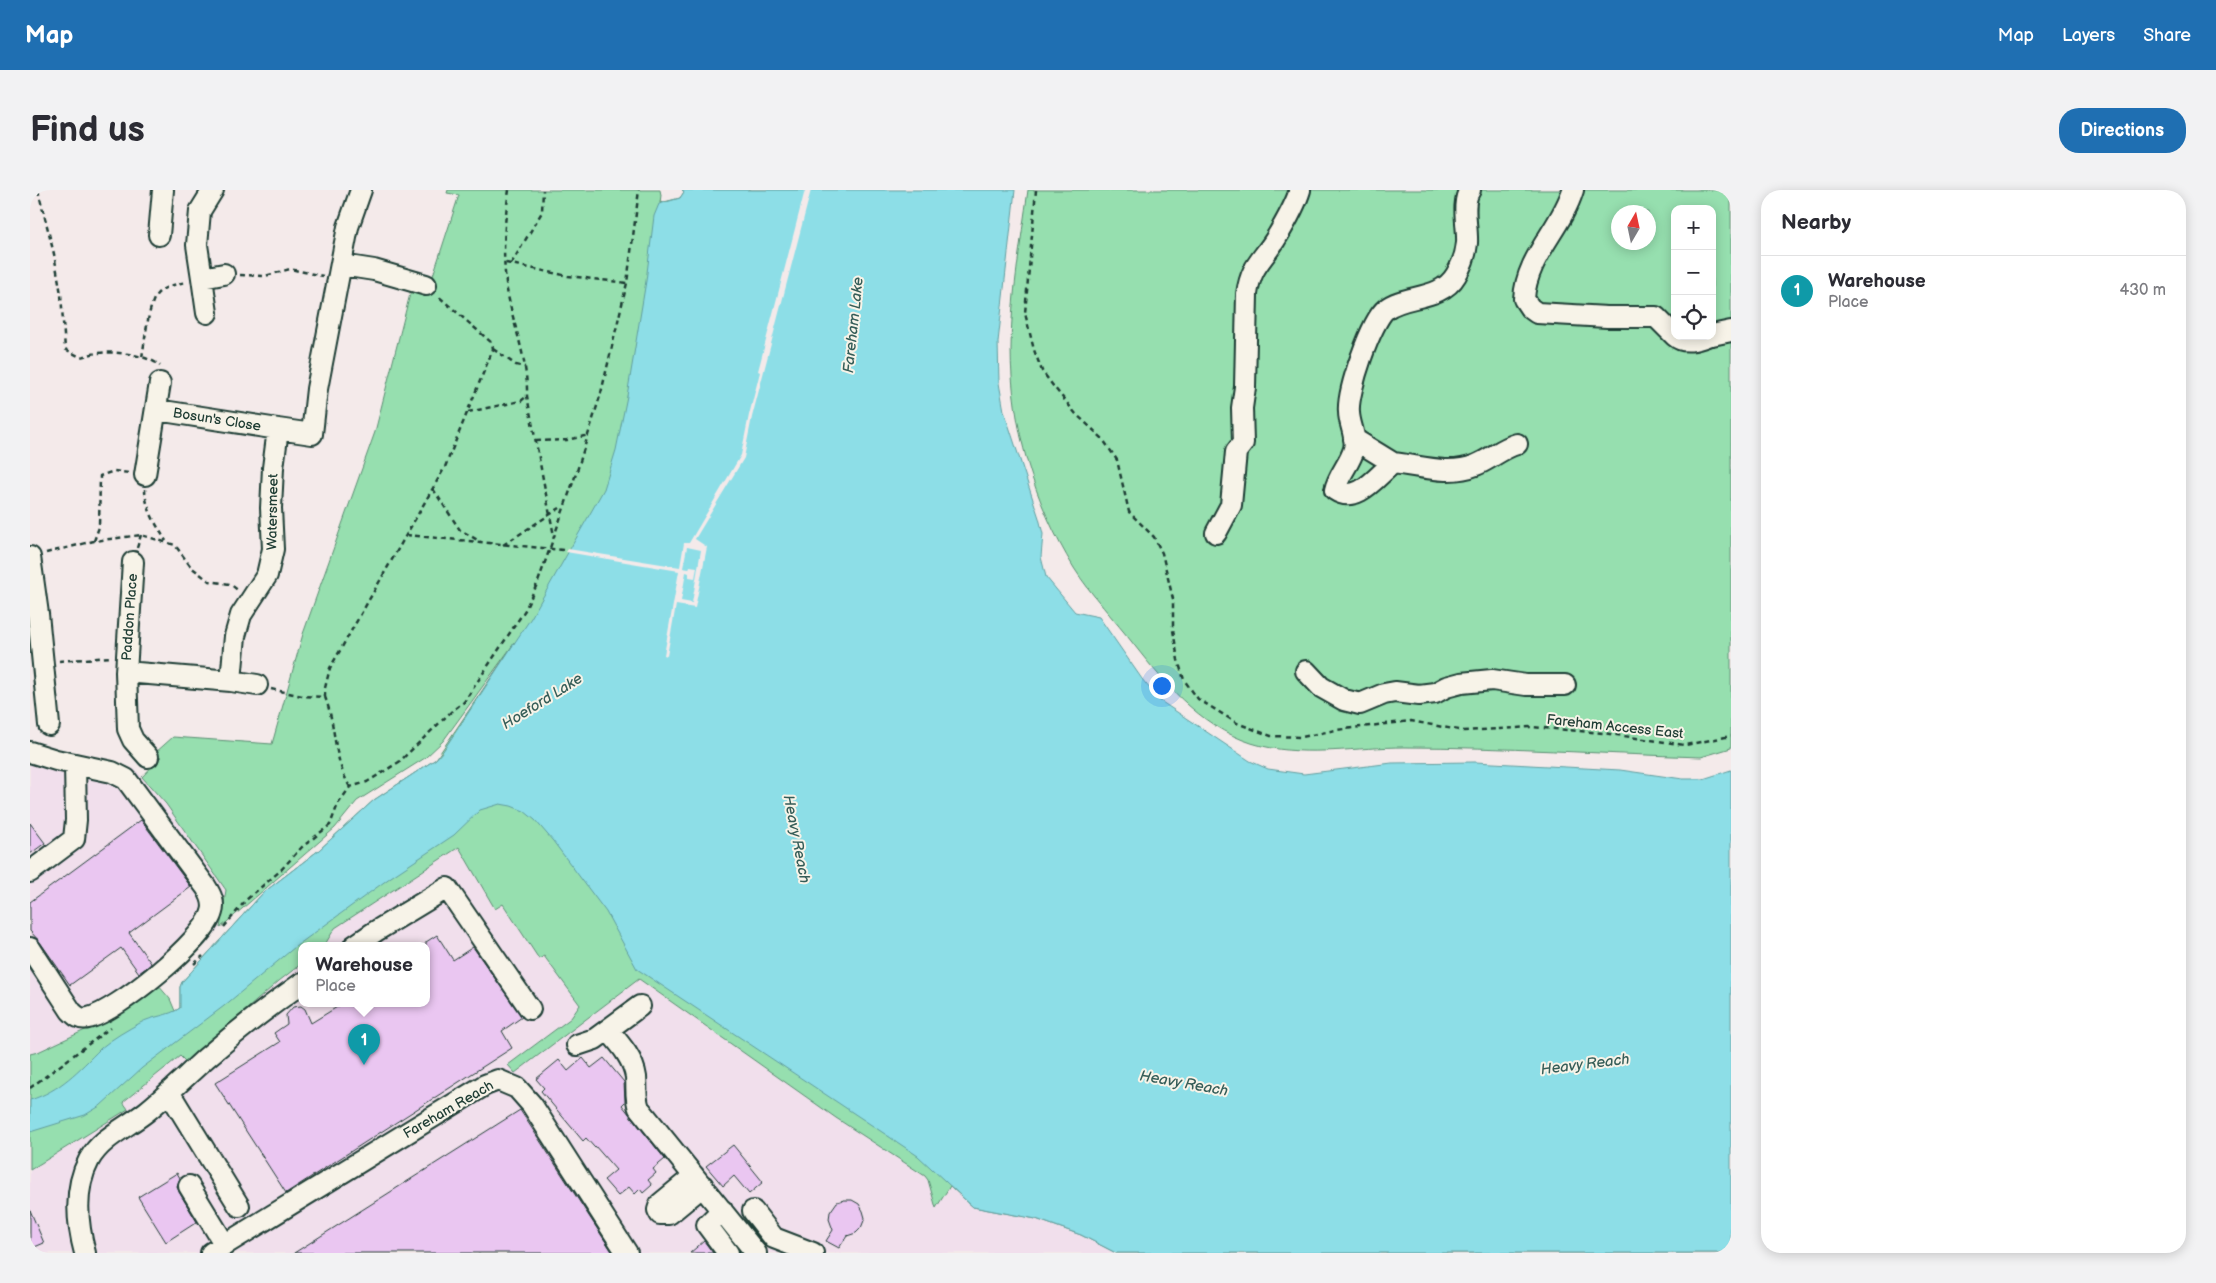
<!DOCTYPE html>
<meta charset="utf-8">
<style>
:root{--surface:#fff;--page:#f2f2f3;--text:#2b2b33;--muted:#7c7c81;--line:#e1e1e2;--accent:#1f6fb2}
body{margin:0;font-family:"Balsamiq Sans",sans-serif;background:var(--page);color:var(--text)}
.controls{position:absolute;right:15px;top:15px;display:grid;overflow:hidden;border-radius:10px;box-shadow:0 2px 12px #0003}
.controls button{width:45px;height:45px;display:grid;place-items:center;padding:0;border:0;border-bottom:1px solid var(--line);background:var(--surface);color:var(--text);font:25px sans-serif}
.compass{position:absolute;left:1581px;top:15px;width:45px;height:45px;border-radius:50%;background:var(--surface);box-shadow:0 2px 12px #0003;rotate:9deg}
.you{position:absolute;left:1131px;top:495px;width:18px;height:18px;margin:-12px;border:4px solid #fff;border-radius:50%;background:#1a73e8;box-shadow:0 0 0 8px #1a73e833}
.badge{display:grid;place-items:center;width:32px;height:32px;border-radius:50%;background:var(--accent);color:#fff;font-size:16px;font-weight:700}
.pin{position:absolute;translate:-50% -41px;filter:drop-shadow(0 1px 2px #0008)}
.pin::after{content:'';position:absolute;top:26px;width:18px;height:15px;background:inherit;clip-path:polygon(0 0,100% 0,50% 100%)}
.popup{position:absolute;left:268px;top:752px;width:132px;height:65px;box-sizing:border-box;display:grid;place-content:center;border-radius:10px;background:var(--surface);filter:drop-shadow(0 1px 4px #0005);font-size:16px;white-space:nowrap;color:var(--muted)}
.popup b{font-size:19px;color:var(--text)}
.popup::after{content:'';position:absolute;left:50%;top:100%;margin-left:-10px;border:10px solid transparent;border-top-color:var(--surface)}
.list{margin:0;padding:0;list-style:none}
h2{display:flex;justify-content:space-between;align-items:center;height:65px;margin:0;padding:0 20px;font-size:21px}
h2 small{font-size:16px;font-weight:400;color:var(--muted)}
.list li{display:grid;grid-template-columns:32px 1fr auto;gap:15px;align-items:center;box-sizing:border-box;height:70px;padding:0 20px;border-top:1px solid var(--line)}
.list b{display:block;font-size:19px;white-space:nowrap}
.list p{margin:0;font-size:16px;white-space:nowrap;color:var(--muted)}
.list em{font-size:16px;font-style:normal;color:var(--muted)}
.icon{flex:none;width:28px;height:28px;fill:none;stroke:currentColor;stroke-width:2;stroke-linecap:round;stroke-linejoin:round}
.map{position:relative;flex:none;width:1701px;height:1063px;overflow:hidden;border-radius:20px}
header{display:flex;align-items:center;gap:30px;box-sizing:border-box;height:70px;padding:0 25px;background:var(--accent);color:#fff}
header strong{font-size:24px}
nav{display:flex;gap:28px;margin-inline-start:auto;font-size:18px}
.intro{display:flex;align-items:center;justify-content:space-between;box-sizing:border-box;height:120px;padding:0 30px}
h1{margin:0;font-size:35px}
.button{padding:12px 22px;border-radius:20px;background:var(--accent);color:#fff;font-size:18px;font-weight:700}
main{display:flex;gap:30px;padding:0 30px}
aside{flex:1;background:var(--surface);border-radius:20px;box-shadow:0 2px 12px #0003}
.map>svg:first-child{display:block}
</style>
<header>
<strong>Map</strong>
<nav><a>Map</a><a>Layers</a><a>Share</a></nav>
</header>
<div class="intro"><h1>Find us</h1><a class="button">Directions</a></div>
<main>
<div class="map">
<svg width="1701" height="1063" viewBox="0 0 1701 1063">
<rect width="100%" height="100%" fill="#f4eaea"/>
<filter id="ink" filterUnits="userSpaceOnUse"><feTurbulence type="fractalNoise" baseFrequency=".02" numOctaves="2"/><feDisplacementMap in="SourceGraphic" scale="10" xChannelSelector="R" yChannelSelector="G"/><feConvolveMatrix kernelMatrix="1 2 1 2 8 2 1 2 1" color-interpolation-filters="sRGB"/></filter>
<g filter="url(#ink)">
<path fill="#f1dfec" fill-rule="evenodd" d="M0,558L84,573L105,579L136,614L196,700L190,738L133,791L0,892Z
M424,645L888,966L943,1017L1006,1029L1051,1045L1086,1063H0V960L265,757ZM272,756H396V814H272Z"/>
<path fill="#96dfaf" stroke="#5a8e72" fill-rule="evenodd" d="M418,0H630L631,5L630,13L650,8L654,2L652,0H770L754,148L1701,1063H1086L1051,1045L1006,1029L943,1017L920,996L906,1018L898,990L895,986L806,928L609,789L485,883L478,875L541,828L550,815L514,766L509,769L473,714L465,719L429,657L305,738L294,756H272L271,774L249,791L156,872L150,866L93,912L98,919L0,980V864L8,862L68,834L128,795L140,809L145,821L150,818V797L152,792L233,703L289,660L344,610L406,569L485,452L413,551L395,568L327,611L305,638L190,738L196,700L136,614L112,587L131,567L125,563L143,547L242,554L273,444L345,242L381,100L397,104L429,5L417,3Z
M998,0H1701V558L1671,567C1572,564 1473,557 1374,557C1327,557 1279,567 1232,556C1177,543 1138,498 1105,456C1085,430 1061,405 1044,378C1004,313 981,235 981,159C981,106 991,52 998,0ZM1645,19H1682V146H1645ZM1588,22H1618V52H1588Z"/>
<path fill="#8ddee7" stroke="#619e9f" d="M652,0H985L968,152L969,193L974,221L1009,328L1013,344L1011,367L1016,387L1045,422L1069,427L1112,489L1129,510L1220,571L1238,579L1274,584L1362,573L1445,572L1590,580L1653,589H1673L1701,580V1063H1086L1051,1045L1006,1029L943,1017L888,966L607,779L576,722L523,651L505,630L494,621L481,616L470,614L450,620L424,645L361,687L265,757L194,816L112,878L70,916L55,925L0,942V910C30,901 49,880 71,858C83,848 97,840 110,833C122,826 139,826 150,818V797L152,792L233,703L289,660L344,610L406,569L413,561L501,428L574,299L586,260L597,206L616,91L624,26L629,14L650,8L654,2Z"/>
<path fill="#f4eaea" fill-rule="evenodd" d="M775,0H781L722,227L714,268L665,349L677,357L665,418L646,415L637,466L634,465L649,381L536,362L538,359L650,377L654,353H659L711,265L719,225L730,182L728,181ZM657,357L671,360L662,413L651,411L656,382L659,383V387L665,388L667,377L660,376L659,379L653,378Z"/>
<path fill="#eac6f1" stroke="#1f3d34" d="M111,630L161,697L99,743L121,773L120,775L109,783L91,758L40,795L10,752L0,741V712Z
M0,633L15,653L0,664Z
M407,745L423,770L443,757L492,827L472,841L482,858L256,1003L185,893L250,852L244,843L257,834L256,825L263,817L271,816L275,819L281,833L312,814H396V752Z
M553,868L561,878L574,868L594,892L595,912L592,915L635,969L623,979L626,983L618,990L622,995L613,1003L610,999L605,1004L599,997L588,1006L574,990L586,980L565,956L564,957L556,948L553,951L511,901L514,898L506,889L529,870L538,881Z
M490,920L583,1063H264Z
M703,955L733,992L719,1004L704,986L693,996L676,976Z
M147,983L150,988L147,996L149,1002L167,1032L136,1052L108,1007Z
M814,1010H822L829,1014L833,1021L835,1028L831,1038L826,1043L817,1046L809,1058L796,1051L803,1040L799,1029L800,1022L807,1012Z
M0,1020L14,1053L0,1059Z
M674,1051L683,1063H660Z"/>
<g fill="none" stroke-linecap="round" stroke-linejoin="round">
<defs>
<path id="minor" d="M1440,0C1431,13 1438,37 1437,53C1436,64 1432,75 1426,85C1411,111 1375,104 1356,119C1341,131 1317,202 1319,222C1319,234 1327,247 1324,259C1320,274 1308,285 1305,300C1327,315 1347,286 1363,273C1391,276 1419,286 1446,275C1461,269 1472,258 1487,254
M1543,0C1531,39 1496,67 1494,109L1500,118L1507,123L1577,127H1626L1645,146
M129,45L133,0
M312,75L344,80L396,95
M172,88L167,55L170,21L183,0
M177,123L172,88L194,84
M1682,145L1701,141
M1645,146C1654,154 1667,150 1677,146
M127,220L248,239
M1324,249L1363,273
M115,285L130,193
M1186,343L1201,315L1206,262L1213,253L1212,218L1215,197L1217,104C1221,76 1231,72 1245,50C1254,35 1265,17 1270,0
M0,367L8,424L19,535
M103,372L96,482L201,491L205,446L211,425L237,385L243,359L241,318L243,278L248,239L282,244L287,199L318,37L331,0
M1276,481L1291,497L1314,510L1330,514L1354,504L1365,502L1389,505L1405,503L1416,497L1431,493L1462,490L1496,495H1535
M96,482L98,539L103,550L118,567
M201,491L227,495
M0,562L26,570L82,582L96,589L176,697C181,705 185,713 182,722C175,750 85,823 58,828C50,830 46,826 41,821L0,758
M0,682L44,649L46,630L45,574
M324,756L346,741L417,698L500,819
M578,840C590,854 603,868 606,887C607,898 605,908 609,918L726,1063
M547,855L565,849L610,816
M139,902L209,1016
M664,986L630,1014L628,1020L630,1024H639L673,996
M159,996L195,1055
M692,1020L677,1035L698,1063
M723,1021L744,1048L783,1063
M55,1063C47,1033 44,998 59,970C71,948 97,937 116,922C137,905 156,886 176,868C206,842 238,817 272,793
M181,1063L455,895L468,890L487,898L502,915L597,1063"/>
</defs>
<use href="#minor" stroke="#1f3d34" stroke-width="24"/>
<path stroke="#1f3d34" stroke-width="2.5" stroke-dasharray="5 4" stroke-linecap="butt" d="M8,0L24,64L31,104L35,159L50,167C56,166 63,163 69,163C85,161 119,165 130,176
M479,0C474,33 472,67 477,100C483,135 498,169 497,206L524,346
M1006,0L995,123L1004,160L1012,181L1024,197L1046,224L1072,248L1087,270L1099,322L1124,347L1132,363L1143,409V440L1148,470L1154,490L1168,509L1207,533L1241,546L1272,547L1306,540L1381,531L1434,541L1502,537L1573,543L1655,555L1701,546
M476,73L538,86L597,93
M481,74L512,22L513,0
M210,85L235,86L260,79L293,86
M463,159L486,175L495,177
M112,167C115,152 118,115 127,104C134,96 147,94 156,92
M438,222L491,211L497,206
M506,251L537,250L559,245
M115,299C115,318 127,336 136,351
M403,299L430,340L451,352
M376,345L533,360
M64,351L69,337L70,286L84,281L99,283
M473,355L533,316
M107,358L111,345
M16,363L64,351L111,345L145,355L161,377L179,391L200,394L209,401
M29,471L81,467
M241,499L272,506L295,507C307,538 302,566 320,597
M295,507V498L300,478L415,277L463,159L462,153L407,105
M194,737L216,710L250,681L272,657L300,635L308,614L320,597L337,592L369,572L423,520L434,512L495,420L508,392L547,281L571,203L597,93L609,0
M164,774L173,766
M0,898L80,838"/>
<use href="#minor" stroke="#f7f3e8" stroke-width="20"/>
</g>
</g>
<g text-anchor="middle" stroke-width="4" stroke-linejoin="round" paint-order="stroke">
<g font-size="14" fill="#1f3d34" stroke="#f7f3e8">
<text transform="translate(187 229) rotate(9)" y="5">Bosun's Close</text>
<text transform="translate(242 322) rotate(-89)" y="5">Watersmeet</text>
<text transform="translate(99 427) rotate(-86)" y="5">Paddon Place</text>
<text transform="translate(1585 536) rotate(6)" y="5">Fareham Access East</text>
<text transform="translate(418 919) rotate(-30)" y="5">Fareham Reach</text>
</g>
<g font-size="15" font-style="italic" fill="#355d58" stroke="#f7f3e8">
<text transform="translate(823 135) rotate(-84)" y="5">Fareham Lake</text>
<text transform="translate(512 511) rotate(-32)" y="5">Hoeford Lake</text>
<text transform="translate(767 649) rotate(79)" y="5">Heavy Reach</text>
<text transform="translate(1555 874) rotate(-7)" y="5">Heavy Reach</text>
<text transform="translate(1154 893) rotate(10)" y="5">Heavy Reach</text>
</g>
</g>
</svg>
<div class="controls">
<button>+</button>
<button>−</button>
<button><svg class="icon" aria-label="locate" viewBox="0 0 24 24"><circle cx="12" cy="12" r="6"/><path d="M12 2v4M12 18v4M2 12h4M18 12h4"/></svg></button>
</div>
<svg class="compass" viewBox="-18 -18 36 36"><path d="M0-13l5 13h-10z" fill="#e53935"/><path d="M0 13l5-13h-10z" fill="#7c7c81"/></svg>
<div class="you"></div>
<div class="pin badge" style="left:334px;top:875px;background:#0f9aa8">1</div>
<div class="popup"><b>Warehouse</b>Place</div>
</div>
<aside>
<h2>Nearby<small></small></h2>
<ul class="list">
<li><span class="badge" style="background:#0f9aa8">1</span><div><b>Warehouse</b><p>Place</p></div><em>430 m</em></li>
</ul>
</aside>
</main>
